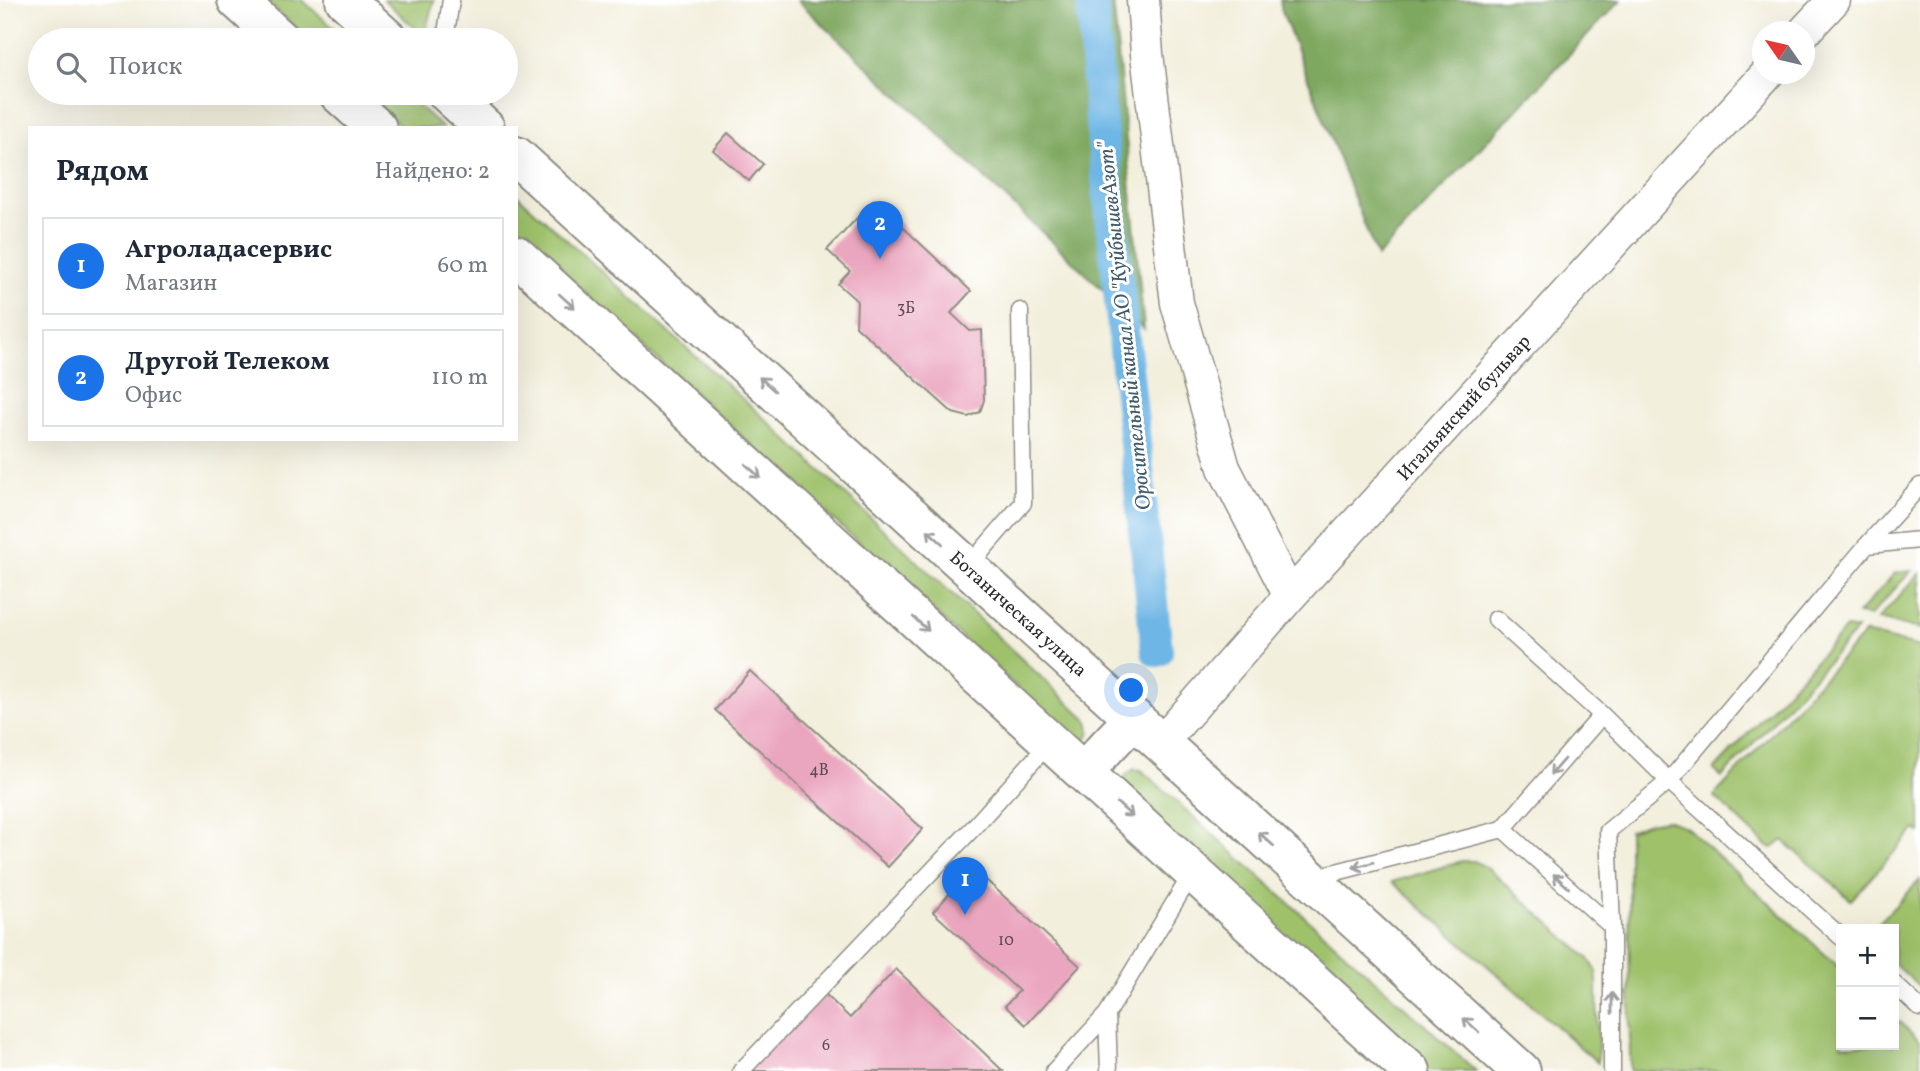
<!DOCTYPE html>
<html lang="ru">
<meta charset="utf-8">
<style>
:root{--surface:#fff;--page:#f2f2f3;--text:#1f2937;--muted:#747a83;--line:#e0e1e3;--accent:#1a73e8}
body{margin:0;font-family:Vollkorn,serif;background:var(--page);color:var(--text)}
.controls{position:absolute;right:21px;bottom:21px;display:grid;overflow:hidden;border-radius:0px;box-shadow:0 7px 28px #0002}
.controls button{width:63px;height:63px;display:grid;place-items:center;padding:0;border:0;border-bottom:2px solid var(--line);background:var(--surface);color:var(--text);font:35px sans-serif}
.compass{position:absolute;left:1752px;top:21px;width:63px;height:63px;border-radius:50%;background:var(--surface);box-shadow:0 7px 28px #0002;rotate:304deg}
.you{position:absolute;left:1132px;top:691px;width:24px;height:24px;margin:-18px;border:5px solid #fff;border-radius:50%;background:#1a73e8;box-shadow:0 0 0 10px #1a73e833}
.badge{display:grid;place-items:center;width:46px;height:46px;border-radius:50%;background:var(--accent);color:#fff;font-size:23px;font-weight:700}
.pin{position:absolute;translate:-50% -58px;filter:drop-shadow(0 2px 4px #0008)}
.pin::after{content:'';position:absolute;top:37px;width:24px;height:21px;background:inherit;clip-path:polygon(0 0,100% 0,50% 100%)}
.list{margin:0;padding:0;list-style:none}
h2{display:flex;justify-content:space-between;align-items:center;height:91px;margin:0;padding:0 28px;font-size:30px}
h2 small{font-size:23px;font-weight:400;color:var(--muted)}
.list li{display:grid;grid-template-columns:46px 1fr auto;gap:21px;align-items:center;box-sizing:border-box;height:98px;margin:0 14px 14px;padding:0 14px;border:2px solid var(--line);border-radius:0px}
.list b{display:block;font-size:26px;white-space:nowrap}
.list p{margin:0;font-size:23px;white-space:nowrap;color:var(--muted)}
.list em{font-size:23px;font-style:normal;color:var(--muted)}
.icon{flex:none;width:38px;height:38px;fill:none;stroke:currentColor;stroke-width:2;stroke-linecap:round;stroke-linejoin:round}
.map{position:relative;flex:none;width:1920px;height:1071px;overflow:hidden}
.search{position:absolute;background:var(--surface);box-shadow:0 7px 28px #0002;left:28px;top:28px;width:490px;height:77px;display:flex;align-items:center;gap:18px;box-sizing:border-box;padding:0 24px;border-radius:38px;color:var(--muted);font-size:26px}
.panel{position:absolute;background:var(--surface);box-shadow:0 7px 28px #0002;left:28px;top:126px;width:490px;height:315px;border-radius:0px}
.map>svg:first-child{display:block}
</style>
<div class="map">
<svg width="1920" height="1071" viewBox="0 0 1920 1071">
<rect width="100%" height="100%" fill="#fff"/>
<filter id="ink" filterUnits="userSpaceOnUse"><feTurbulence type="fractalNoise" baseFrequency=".0143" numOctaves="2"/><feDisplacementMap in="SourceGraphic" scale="14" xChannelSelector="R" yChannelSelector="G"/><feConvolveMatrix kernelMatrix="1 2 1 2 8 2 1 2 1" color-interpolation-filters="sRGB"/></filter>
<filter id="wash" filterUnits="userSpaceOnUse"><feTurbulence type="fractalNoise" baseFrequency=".00686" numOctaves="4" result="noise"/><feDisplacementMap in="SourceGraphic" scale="28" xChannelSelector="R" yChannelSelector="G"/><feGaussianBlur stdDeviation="1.57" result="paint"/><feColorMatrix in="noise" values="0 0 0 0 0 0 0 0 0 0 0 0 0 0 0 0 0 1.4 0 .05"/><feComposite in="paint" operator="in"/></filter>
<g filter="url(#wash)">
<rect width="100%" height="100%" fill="#f3efdd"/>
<path fill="#9ec16b" stroke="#64764b" stroke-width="2" d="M265,0H302L347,40H309Z
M384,0H434L424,36Z
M366,93H404L443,128H403Z
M516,194L764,418L1088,721C1092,732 1089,738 1080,745L516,230Z
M1911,571L1870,616L1858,614L1895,573Z
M1920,573V629L1878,619Z
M1846,628L1857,630L1722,777L1714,770Z
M1865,633L1920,647V833L1915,829L1851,900L1783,840L1773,848L1767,846L1714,796Z
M1134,769L1141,770L1148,776L1476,1071H1430L1134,801L1123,783L1125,776Z
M1666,820L1686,827L1841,969V1045H1894V1017L1920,1041V1071H1630L1629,831L1648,823Z
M1462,861H1474L1486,867L1589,959L1596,970L1597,981L1598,1063L1392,882Z
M1920,880V987L1894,963V929H1873Z"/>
<path fill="#7ea75f" stroke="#546945" stroke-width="2" d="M797,0H1113L1144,329Z
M1280,0H1621L1377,257L1282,12Z"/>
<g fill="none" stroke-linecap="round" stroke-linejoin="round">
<path stroke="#6db6e5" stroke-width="32" d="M1092,0L1100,112L1157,651"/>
</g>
<g id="blocks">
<path fill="#eba6bf" d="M728,133L763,164L749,181L713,150Z
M874,200L971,291L951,313L970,331L982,330L984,400L980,412L968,417L953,413L856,326L857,301L838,284L850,271L827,250Z
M750,671L923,829L888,867L715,710Z
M973,868L1080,966L1026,1025L1005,1006L1019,991L933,912Z
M896,969L1003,1071H749L824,993L850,1018Z"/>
</g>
</g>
<g filter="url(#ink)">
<use href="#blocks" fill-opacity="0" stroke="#8f8d84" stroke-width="2"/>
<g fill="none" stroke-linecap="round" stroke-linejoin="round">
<defs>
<path id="service" d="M445,40L451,0
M1867,545L1920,540
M968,567L1023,503L1020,311
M1496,619L1602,715L1669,781L1841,937
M1503,829L1612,927
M1313,878L1503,829L1602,715
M1894,984L1920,1008
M741,1071L973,828L1050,742
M1054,1071L1107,1014
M1109,1071L1107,1014L1193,872
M1612,1071V927L1608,831L1669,781L1867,545L1920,486"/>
<path id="minor" d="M1143,0L1147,54L1177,303L1224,468L1290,596
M1804,32L1834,0
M1161,743L1290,596L1767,74"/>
<path id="secondary" d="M237,0L281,40
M345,0L389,40
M338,93L377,128
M447,93L485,128
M516,156L1521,1071
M516,255L1411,1071
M1083,772L1134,718"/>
</defs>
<use href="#service" stroke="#8f8d84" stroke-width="19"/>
<use href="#minor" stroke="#8f8d84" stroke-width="35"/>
<use href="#secondary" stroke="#8f8d84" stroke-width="42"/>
<use href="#service" stroke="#fff" stroke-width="16"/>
<use href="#minor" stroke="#fff" stroke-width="32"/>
<use href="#secondary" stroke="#fff" stroke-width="38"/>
</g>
<defs><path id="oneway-shaft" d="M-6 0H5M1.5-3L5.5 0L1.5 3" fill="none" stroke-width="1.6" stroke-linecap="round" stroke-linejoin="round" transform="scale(1.75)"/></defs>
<g stroke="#a0a0a0">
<use href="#oneway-shaft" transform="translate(567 301) rotate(42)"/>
<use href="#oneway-shaft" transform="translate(767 384) rotate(-138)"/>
<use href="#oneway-shaft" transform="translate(753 471) rotate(42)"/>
<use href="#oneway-shaft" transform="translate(935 537) rotate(-138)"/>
<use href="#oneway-shaft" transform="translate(921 624) rotate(42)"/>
<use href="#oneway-shaft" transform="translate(1557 767) rotate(131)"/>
<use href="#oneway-shaft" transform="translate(1125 810) rotate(42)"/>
<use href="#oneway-shaft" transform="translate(1266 839) rotate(-138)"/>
<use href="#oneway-shaft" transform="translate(1363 865) rotate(166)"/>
<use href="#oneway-shaft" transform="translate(1561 881) rotate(-138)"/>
<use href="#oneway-shaft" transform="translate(1612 1003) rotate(-90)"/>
<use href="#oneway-shaft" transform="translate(1471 1025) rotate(-138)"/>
</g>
</g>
<g text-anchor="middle" stroke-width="6" stroke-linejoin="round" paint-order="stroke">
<g font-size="16" fill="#5b4a50">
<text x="906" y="313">3Б</text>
<text x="819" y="775">4В</text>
<text x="1006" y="945">10</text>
<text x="826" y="1050">6</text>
</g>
<g font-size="19" fill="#2b2b2b" stroke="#fff">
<text transform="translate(1463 407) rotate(-48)" y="7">Итальянский бульвар</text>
<text transform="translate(1019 613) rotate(42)" y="7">Ботаническая улица</text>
</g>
<g font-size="21" font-style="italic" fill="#425c6c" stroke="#fff">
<text transform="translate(1124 326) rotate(-96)" y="7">Оросительный канал АО "КуйбышевАзот"</text>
</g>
</g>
</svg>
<div class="controls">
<button>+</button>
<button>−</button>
</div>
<svg class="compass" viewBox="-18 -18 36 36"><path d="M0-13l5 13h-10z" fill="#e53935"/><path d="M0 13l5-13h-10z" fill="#747a83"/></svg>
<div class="you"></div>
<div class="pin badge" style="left:965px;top:915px">1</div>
<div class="pin badge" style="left:880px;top:259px">2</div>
<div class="search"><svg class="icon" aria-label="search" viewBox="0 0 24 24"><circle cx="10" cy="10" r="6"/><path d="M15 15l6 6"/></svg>Поиск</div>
<section class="panel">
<h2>Рядом<small>Найдено: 2</small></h2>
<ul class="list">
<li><span class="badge">1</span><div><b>Агроладасервис</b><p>Магазин</p></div><em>60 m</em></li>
<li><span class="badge">2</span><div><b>Другой Телеком</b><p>Офис</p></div><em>110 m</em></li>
</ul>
</section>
</div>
